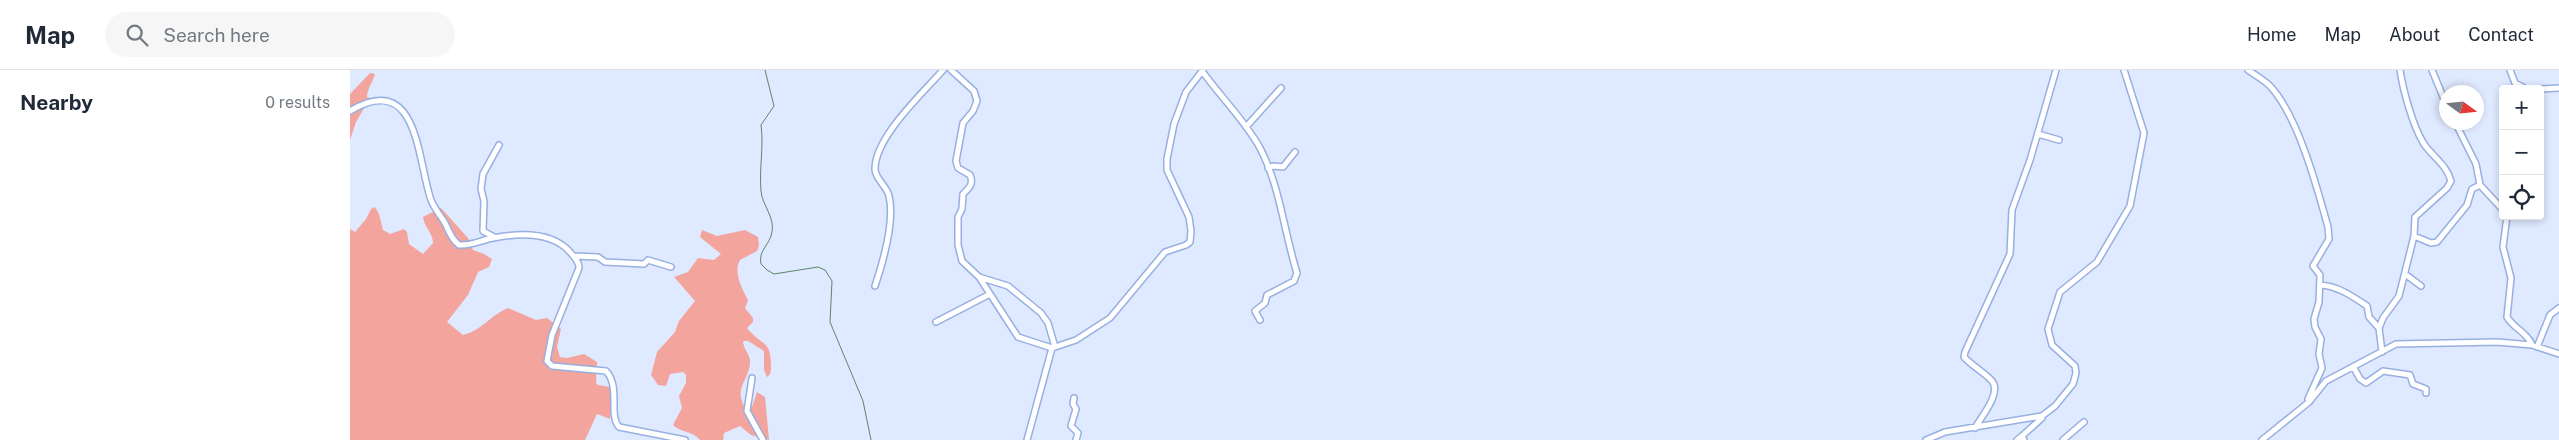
<!DOCTYPE html>
<meta charset="utf-8">
<style>
:root{--surface:#fff;--page:#f6f6f7;--text:#1f2937;--muted:#747a83;--line:#e0e1e3}
body{margin:0;font-family:"Public Sans",sans-serif;background:var(--page);color:var(--text)}
.controls{position:absolute;right:15px;top:15px;display:grid;overflow:hidden;border-radius:5px;box-shadow:0 2px 8px #0003}
.controls button{width:45px;height:45px;display:grid;place-items:center;padding:0;border:0;border-bottom:1px solid var(--line);background:var(--surface);color:var(--text);font:25px sans-serif}
.compass{position:absolute;left:2089px;top:15px;width:45px;height:45px;border-radius:50%;background:var(--surface);box-shadow:0 2px 8px #0003;rotate:105deg}
.list{margin:0;padding:0;list-style:none}
h2{display:flex;justify-content:space-between;align-items:center;height:65px;margin:0;padding:0 20px;font-size:21px}
h2 small{font-size:16px;font-weight:400;color:var(--muted)}
.icon{flex:none;width:28px;height:28px;fill:none;stroke:currentColor;stroke-width:2;stroke-linecap:round;stroke-linejoin:round}
.map{position:relative;flex:none;width:2209px;height:370px;overflow:hidden}
header{display:flex;align-items:center;gap:30px;box-sizing:border-box;height:70px;padding:0 25px;background:var(--surface);border-bottom:1px solid var(--line)}
header strong{font-size:24px}
nav{display:flex;gap:28px;margin-inline-start:auto;font-size:18px}
.search{width:350px;height:45px;background:var(--page);display:flex;align-items:center;gap:12px;box-sizing:border-box;padding:0 18px;border-radius:28px;color:var(--muted);font-size:19px}
main{display:flex}
aside{flex:1;background:var(--surface)}
.map>svg:first-child{display:block}
</style>
<header>
<strong>Map</strong>
<div class="search"><svg class="icon" aria-label="search" viewBox="0 0 24 24"><circle cx="10" cy="10" r="6"/><path d="M15 15l6 6"/></svg>Search here</div>
<nav><a>Home</a><a>Map</a><a>About</a><a>Contact</a></nav>
</header>
<main>
<aside>
<h2>Nearby<small>0 results</small></h2>
<ul class="list">
</ul>
</aside>
<div class="map">
<svg width="2209" height="370" viewBox="0 0 2209 370">
<rect width="100%" height="100%" fill="#dfe9ff"/>
<path fill="#f2a49d" d="M20,3L25,4C23,11 17,20 17,27L20,28L6,52L0,70V24Z
M25,137L29,144L33,160L40,164L54,159L57,162L59,174L73,184L83,173C83,163 74,157 73,147L91,138L118,168L123,180L134,184L142,189L139,197L128,202L118,225L97,252L113,265C131,261 141,245 158,238L186,250L197,248L211,259L207,277L210,287L217,288L234,284L247,292L246,313L248,315L260,317L262,328L260,349L247,344L235,370H0V159L5,162L16,149L21,139Z
M352,160L367,166L395,160L408,167L409,175L407,181L390,190C383,202 392,219 398,230L395,238L403,248V252L397,258C411,276 421,269 421,296C421,302 421,304 417,307L414,300V281L398,271H393C393,279 401,285 400,293C399,310 383,319 395,337H402L407,322L415,327L419,370L401,365L390,356L374,363L373,370H350C341,360 331,363 323,355L332,338L329,326L336,313V305L333,302L320,304L316,316L308,315L301,305L307,282L325,262L329,251L345,231L324,207L338,202L348,188L364,190L371,184L350,167Z"/>
<g fill="none" stroke-linecap="round" stroke-linejoin="round">
<path stroke="#5e8666" stroke-width="1" d="M415,0L424,36L411,55C414,77 409,98 411,121C412,135 425,147 422,162C420,175 408,180 411,194L417,200L424,204L468,197L475,200L482,211L480,252L513,331L521,370"/>
<defs>
<path id="minor" d="M601,0L624,21L627,31L623,41L613,53L606,91L608,98L620,105C624,114 619,118 613,124L612,139L608,147V175L612,191L629,207L668,267L702,278
M1898,0C1905,5 1914,10 1920,16C1948,46 1967,117 1978,157L1979,169L1963,196L1970,205L1969,232L1964,249L1965,257L1971,269L1969,284L1972,298L1958,329L1959,332
M2082,0L2096,34
M2160,0L2165,13L2176,19
M852,1C870,26 896,52 910,78C930,116 934,162 947,203L944,211L917,225L915,233L905,241L910,250
M2190,19L2209,18
M0,41C69,0 67,90 81,130C84,138 90,145 95,153C99,161 101,169 109,175C121,176 132,170 143,168C169,163 201,161 220,182C224,187 229,191 229,198L202,265L197,291L202,296L256,301C271,317 258,345 269,357L335,370
M2105,52L2126,94L2130,115L2153,140
M896,57L931,18
M1688,64L1709,70
M918,98L923,96L933,97L945,82
M2157,146L2153,177L2161,208L2157,247C2163,258 2178,263 2182,275
M2064,166L2081,173L2087,172L2117,135L2122,119L2130,115
M144,167L133,161L134,131L131,119L133,104L149,75
M224,186L248,187L255,192L294,194L298,190L321,197
M2055,204L2071,216
M629,207L658,216L691,243L698,253L705,277
M1970,215C1988,216 2002,226 2017,236L2019,247L2029,258
M525,216C533,192 545,151 539,126C537,116 525,109 525,99C525,67 572,24 593,0
M586,252L640,224
M2187,277L2200,245L2209,238
M2032,282L2029,258L2033,248L2049,226L2064,166L2065,147L2097,118L2101,111C2097,95 2082,86 2074,74C2063,57 2053,20 2050,0
M2004,298L2010,309L2016,313L2033,301L2060,305L2063,314L2076,319V323
M402,308L397,341L413,370
M724,328L723,334L726,339L721,356L728,363L726,370
M1625,358C1631,347 1652,323 1642,311C1634,302 1622,296 1614,287L1615,282L1660,184L1662,140L1680,90L1706,0
M1672,366L1692,348
M677,370L702,278L726,270L760,248L815,182L836,175L840,172L841,161L839,147L817,100V89L824,54L836,22L853,0
M1576,370L1595,362L1692,346L1705,336L1723,314L1726,303L1725,296L1702,275L1698,259L1710,222L1747,192L1780,136L1794,63L1774,0
M1667,370L1672,366L1674,370
M1713,370L1734,352
M1912,370L1959,332L1976,311L2046,274L2147,272L2182,275L2209,284"/>
</defs>
<use href="#minor" stroke="#97afe1" stroke-width="8"/>
<use href="#minor" stroke="#fff" stroke-width="5"/>
</g>
</svg>
<div class="controls">
<button>+</button>
<button>−</button>
<button><svg class="icon" aria-label="locate" viewBox="0 0 24 24"><circle cx="12" cy="12" r="6"/><path d="M12 2v4M12 18v4M2 12h4M18 12h4"/></svg></button>
</div>
<svg class="compass" viewBox="-18 -18 36 36"><path d="M0-13l5 13h-10z" fill="#e53935"/><path d="M0 13l5-13h-10z" fill="#747a83"/></svg>
</div>
</main>
